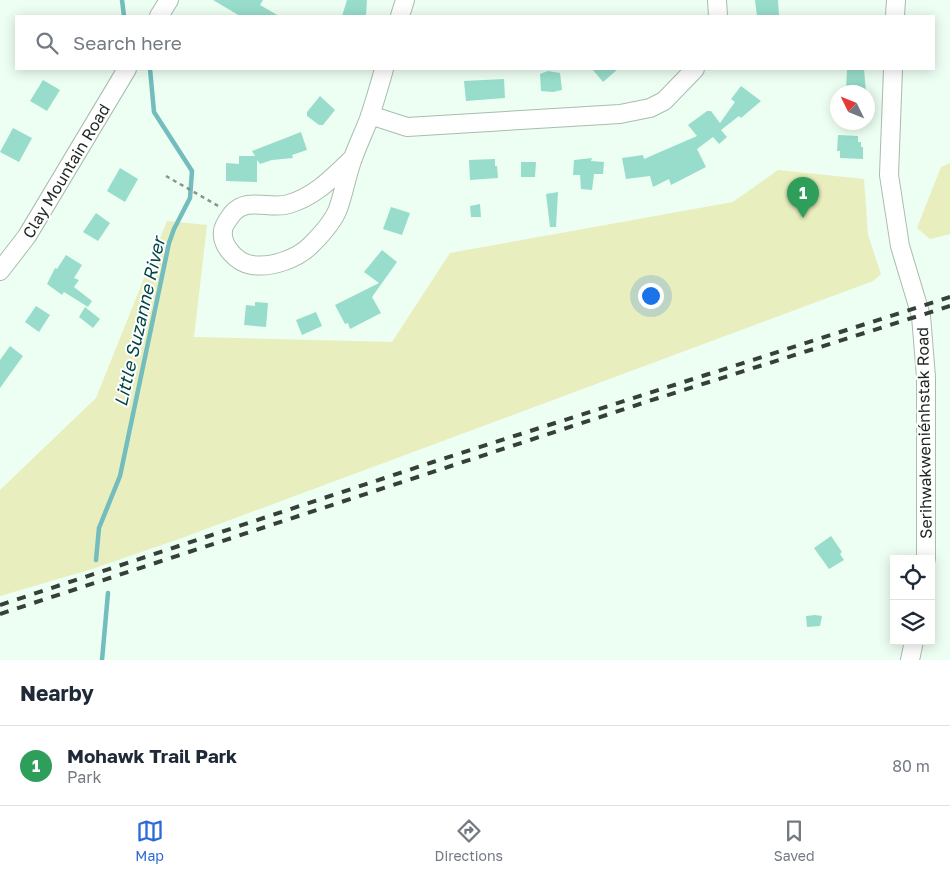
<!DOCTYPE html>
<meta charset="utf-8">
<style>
:root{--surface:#fff;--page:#f2f2f3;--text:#1f2937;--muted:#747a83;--line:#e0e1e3;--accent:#2c6ad7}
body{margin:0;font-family:"Golos Text",sans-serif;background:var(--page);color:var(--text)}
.controls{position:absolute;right:15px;bottom:15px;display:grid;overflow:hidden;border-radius:0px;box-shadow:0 2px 12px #0003}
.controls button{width:45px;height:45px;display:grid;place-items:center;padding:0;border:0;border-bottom:1px solid var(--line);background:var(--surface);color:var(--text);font:25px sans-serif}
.compass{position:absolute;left:830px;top:85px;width:45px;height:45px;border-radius:50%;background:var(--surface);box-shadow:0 2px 12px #0003;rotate:313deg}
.you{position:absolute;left:650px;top:295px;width:18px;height:18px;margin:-12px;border:4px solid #fff;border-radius:50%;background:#1a73e8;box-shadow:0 0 0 8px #1a73e833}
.badge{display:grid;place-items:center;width:32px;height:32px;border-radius:50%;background:var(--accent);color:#fff;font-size:16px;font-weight:700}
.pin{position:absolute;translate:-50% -41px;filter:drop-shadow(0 1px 2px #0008)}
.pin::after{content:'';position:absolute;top:26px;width:18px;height:15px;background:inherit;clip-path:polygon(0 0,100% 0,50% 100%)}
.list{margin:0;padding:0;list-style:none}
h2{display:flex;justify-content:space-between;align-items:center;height:65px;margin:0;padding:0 20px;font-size:21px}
h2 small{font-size:16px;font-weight:400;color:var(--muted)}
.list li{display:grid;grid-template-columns:32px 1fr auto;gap:15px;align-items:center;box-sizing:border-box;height:80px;padding:0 20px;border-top:1px solid var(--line)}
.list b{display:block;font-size:19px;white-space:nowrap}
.list p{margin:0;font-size:16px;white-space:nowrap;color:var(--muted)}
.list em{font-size:16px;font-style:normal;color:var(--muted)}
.icon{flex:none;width:28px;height:28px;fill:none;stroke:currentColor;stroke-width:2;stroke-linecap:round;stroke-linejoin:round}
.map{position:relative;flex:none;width:950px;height:660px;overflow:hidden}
.search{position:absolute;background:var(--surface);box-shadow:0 2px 12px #0003;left:15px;right:15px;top:15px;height:55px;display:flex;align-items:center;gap:12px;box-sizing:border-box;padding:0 18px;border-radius:0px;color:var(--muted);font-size:19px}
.sheet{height:145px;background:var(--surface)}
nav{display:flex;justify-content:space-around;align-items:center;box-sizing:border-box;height:70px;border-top:1px solid var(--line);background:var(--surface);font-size:14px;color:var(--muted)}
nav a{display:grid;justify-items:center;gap:2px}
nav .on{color:var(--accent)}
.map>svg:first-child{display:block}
</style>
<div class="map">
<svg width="950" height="660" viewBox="0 0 950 660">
<rect width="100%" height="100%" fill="#edfef2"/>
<path fill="#e8eebd" d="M950,163V234L930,239L917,228L941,167Z
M778,170L864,179L868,235L881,274L873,281L179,539L92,569L0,596V490L96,398L167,221L207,225L194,337L392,342L450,253L733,202Z"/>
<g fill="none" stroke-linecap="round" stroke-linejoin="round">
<path stroke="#73bdbe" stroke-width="4.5" d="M122,0L124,16
M96,560L99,528L120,476L169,243L174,229L190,198L192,171L154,112L150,69
M102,660L108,593"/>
</g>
<path fill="#98ddcb" d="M213,0H263L260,5L279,16H240Z
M347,0H367L366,16H342Z
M755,0H778L779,16H757Z
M592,69H618L603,82Z
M847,69H864L866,92H846Z
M548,71L560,73L562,90L553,92L541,91L540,74Z
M504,79L505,98L466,101L464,81Z
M43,80L60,90L47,111L30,101Z
M741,86L761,101L741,118L739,116L721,130L727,137L719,144L713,137L697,149L706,167L671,185L669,179L653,187L650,176L626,179L622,158L643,155L644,159L697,136L688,125L707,111H711L720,123L735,102L731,99Z
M320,96L335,110L323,125H319L307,116V112Z
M13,128L32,138L19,162L0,152Z
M301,132L307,150L292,155L293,158L272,160L260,164L257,160V182L226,181V163L239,164V156H255L252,151Z
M838,135L858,136V142H861V147H863V159L840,158V151H837Z
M592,158L591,161L604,162L603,174H594L592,190L581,189L580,175H573L574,160Z
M495,159V166H497L498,178L470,180L469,160Z
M521,162H536L535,177H521Z
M120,168L138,179L125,202L107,191Z
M558,192L556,227H550L546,194Z
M480,204L481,217H471L470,206Z
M391,207L410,213L402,235L383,229Z
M96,213L110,223L98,241L83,232Z
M382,250L397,262L372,297L381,313L350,329L348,323L345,324L335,305L379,283L364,272Z
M66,255L82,265L74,278L79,280L74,287L92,301L88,307L64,292L62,295L47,284L55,268L57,269Z
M255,302L268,303L266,327L244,325L246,305L255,306Z
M36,306L50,315L39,332L25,322Z
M85,307L100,319L93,328L79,317Z
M316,312L322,326L302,335L296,320Z
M10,346L23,356L0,388V360Z
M831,536L842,552L840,554L844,560L829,569L814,548Z
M815,615L822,616L820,626L807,627L806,616Z"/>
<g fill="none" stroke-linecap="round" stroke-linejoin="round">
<defs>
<path id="minor" d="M717,0L718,16
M159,16L169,0
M400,16L405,0
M895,16L896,0
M893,69L889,175L900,246L921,316L926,377V559
M370,115L407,127L620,114L650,108L664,101L695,69
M353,158C333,177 316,196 289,204C270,210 247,196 232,214C229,218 223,226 223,231C221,246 237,263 252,265C271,268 297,259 311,245C321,235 333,222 338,209C344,192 347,174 353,158C358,144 365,130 370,116C375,100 380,84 384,69
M0,271L27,236L127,69
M910,660L914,641"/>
</defs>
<use href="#minor" stroke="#a8bdae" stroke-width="20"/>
<path stroke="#88948c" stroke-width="2.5" stroke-dasharray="4 4" stroke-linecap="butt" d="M166,176L220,207"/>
<use href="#minor" stroke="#fff" stroke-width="18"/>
<path stroke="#363f39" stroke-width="4" stroke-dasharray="9 9" stroke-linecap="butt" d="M0,605L433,462L950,297
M0,614L649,401L950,306"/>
</g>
<g text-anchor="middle" stroke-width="4" stroke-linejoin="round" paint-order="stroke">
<g font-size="16" fill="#1e2621" stroke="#fff">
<text transform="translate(66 171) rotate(-59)" y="6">Clay Mountain Road</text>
<text transform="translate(924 433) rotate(-91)" y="6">Serihwakweniénhstak Road</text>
</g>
<g font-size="18" font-style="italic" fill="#004749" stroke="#fff">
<text transform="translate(140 322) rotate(-77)" y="6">Little Suzanne River</text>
</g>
</g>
</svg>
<div class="controls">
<button><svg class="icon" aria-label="locate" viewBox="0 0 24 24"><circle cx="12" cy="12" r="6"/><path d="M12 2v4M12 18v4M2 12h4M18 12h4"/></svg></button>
<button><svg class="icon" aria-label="layers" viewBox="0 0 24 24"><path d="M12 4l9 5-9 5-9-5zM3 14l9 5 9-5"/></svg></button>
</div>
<svg class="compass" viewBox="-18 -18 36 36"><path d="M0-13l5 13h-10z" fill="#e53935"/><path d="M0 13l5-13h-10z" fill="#747a83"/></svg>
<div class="you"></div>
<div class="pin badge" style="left:803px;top:218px;background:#2e9e5b">1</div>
<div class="search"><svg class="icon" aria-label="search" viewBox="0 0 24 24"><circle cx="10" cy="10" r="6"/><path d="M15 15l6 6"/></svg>Search here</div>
</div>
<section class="sheet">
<h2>Nearby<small></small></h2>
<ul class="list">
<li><span class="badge" style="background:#2e9e5b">1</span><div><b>Mohawk Trail Park</b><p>Park</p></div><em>80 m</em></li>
</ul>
</section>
<nav>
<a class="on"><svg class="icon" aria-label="map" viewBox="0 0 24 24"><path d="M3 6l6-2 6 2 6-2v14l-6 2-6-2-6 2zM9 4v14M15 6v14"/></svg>Map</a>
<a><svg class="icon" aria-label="directions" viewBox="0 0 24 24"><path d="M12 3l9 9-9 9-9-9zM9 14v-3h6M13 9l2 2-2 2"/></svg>Directions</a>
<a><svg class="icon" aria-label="saved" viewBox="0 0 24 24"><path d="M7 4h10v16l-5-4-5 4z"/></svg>Saved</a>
</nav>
